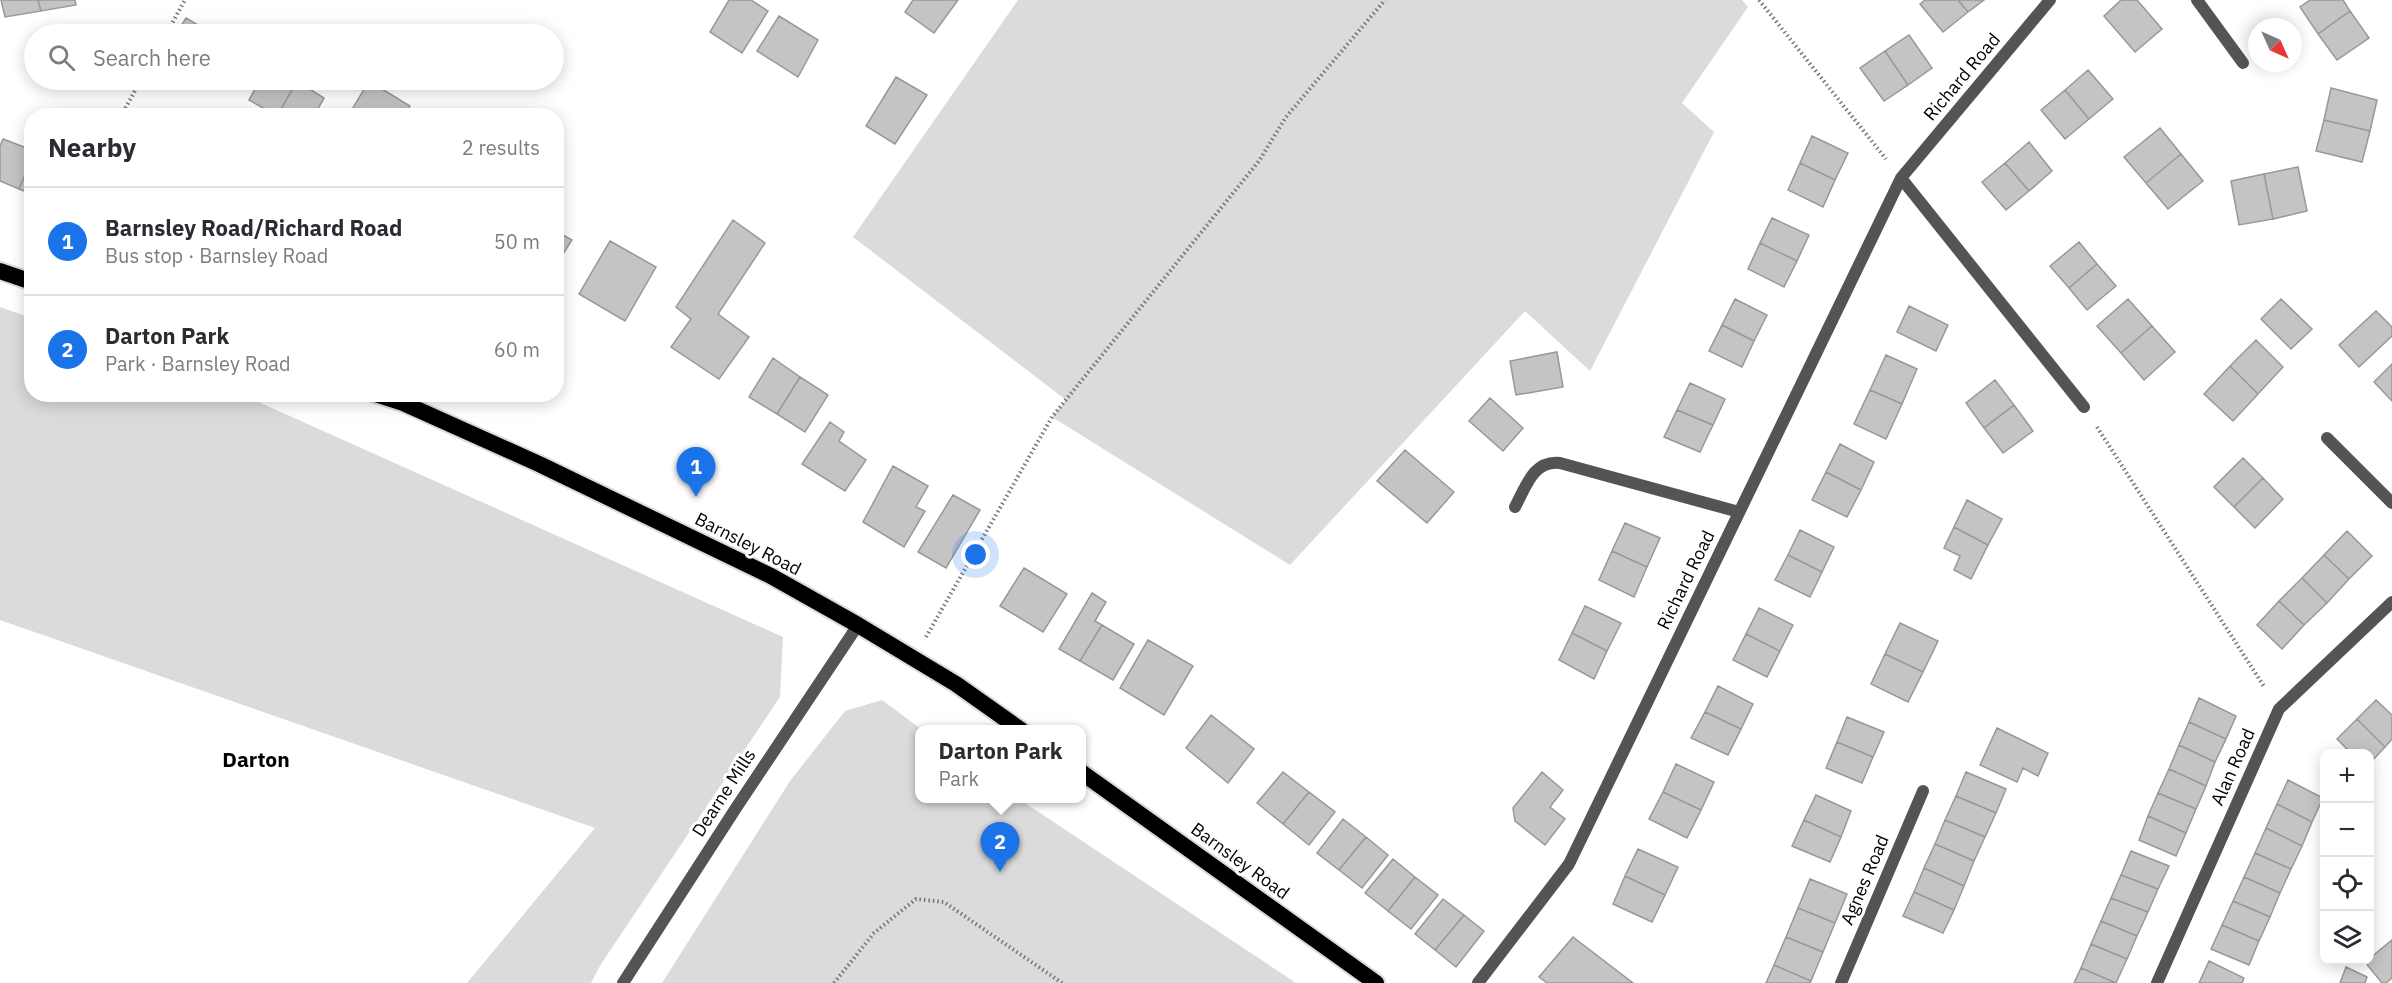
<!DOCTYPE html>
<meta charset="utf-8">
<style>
:root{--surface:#fff;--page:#f7f7f7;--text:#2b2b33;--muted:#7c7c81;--line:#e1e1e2;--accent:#1a73e8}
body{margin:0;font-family:"IBM Plex Sans",sans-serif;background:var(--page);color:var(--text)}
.controls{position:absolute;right:18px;bottom:18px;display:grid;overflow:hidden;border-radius:12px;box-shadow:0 3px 15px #0003}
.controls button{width:54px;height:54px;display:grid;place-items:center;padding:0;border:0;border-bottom:2px solid var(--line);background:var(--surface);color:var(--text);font:30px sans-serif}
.compass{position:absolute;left:2248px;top:18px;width:54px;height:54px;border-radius:50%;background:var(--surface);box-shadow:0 3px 15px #0003;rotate:135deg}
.you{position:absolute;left:976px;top:555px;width:21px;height:21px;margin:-15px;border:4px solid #fff;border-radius:50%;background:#1a73e8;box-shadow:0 0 0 9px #1a73e833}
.badge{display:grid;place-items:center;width:39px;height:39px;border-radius:50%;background:var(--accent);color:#fff;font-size:20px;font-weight:700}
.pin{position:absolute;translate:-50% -50px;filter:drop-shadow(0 2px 3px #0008)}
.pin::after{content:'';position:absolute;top:32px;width:21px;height:18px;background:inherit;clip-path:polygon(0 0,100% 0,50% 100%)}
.popup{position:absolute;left:915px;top:725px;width:171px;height:78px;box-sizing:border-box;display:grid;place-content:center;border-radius:12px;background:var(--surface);filter:drop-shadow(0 2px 4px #0005);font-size:20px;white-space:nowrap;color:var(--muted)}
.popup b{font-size:22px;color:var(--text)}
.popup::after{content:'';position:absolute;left:50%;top:100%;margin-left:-12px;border:12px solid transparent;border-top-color:var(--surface)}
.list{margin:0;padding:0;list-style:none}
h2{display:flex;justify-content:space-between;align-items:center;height:78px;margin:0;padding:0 24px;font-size:26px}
h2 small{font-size:20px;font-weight:400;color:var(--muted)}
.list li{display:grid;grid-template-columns:39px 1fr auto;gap:18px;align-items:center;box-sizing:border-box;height:108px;padding:0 24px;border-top:2px solid var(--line)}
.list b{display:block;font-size:22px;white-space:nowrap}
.list p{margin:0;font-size:20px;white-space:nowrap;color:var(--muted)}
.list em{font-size:20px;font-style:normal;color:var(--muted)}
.icon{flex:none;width:33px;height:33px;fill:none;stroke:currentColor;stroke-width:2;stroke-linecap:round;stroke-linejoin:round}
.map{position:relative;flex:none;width:2392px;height:983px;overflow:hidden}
.search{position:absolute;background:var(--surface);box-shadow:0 3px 15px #0003;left:24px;top:24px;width:540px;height:66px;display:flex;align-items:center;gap:15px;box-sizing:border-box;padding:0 21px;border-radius:33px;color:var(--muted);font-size:22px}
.panel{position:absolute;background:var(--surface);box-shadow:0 3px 15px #0003;left:24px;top:108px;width:540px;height:294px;border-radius:24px}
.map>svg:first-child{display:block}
</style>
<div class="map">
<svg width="2392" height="983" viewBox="0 0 2392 983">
<rect width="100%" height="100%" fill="#fff"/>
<path fill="#dbdbdb" d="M1018,0H1742L1748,7L1682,103L1714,132L1590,371L1525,311L1290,565L1052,417L1066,400L853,237Z
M0,307L31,318L32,394L243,395L783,637L780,697L601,964L591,983H467L595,828L0,620Z
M882,700L921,729L919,730V798L1019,799L1296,983H662L790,781L845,711Z"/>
<path fill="#c4c4c4" stroke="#989898" stroke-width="1.5" d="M1,0H38L41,11L5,17Z
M38,0H75L76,5L41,11Z
M729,0H751L768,11L742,53L710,32Z
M913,0H958L934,33L905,12Z
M1925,0H1958L1968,12L1943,32L1920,4Z
M1958,0H1984L1968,12Z
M2121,0H2137L2162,29L2135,52L2104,16Z
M2310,0H2343L2350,11L2318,34L2300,7Z
M2350,11L2369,38L2337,60L2318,34Z
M779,16L818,40L798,77L757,51Z
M186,18L213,34H176Z
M1909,35L1932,68L1908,85L1885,51Z
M1885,51L1908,85L1884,101L1860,68Z
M2088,70L2113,99L2089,119L2065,90Z
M896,77L927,95L895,144L866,126Z
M260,80L297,81L277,116L249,100Z
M297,81L324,98L314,116H277Z
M369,81L410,106L405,116H348Z
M2331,88L2377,100L2370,131L2324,120Z
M2065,90L2089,119L2065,139L2041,110Z
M2324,120L2370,131L2362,162L2316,151Z
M2160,128L2181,154L2146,183L2124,157Z
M1812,136L1848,153L1835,180L1800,163Z
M3,139L32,150V158L19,189L0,181V146Z
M2029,142L2052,171L2029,191L2005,163Z
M2181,154L2203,181L2168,209L2146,183Z
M32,158V194L19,189Z
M1800,163L1835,180L1823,207L1788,190Z
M2005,163L2029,191L2006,210L1982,182Z
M2298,167L2307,211L2273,219L2264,174Z
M2264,174L2273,219L2239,225L2231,181Z
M1772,218L1809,235L1797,261L1760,243Z
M733,220L765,243L718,314L749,337L719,379L671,347L691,319L676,307Z
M556,231L572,240L556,265Z
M610,241L656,267L625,321L579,294Z
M2079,242L2097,264L2069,288L2050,266Z
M1760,243L1797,261L1784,287L1748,269Z
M2097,264L2116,286L2087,310L2069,288Z
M1735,299L1767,315L1754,341L1722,325Z
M2128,299L2152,326L2121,353L2097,326Z
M2281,299L2312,329L2291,349L2261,319Z
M1909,306L1948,325L1936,351L1897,332Z
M2376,311L2392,327V336L2359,367L2339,345Z
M1722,325L1754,341L1742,367L1709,351Z
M2152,326L2175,352L2144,380L2121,353Z
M2256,340L2283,367L2258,394L2230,366Z
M1557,352L1563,387L1516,395L1510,361Z
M1886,355L1917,369L1902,404L1870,390Z
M773,358L800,377L777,414L749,397Z
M2392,364V401L2374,382Z
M2230,366L2258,394L2233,421L2204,394Z
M800,377L828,395L805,432L777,414Z
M1995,380L2014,405L1984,428L1966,403Z
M1690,383L1725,399L1713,425L1677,410Z
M1870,390L1902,404L1886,439L1854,424Z
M1490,398L1523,428L1503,451L1469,421Z
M2014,405L2033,431L2003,453L1984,428Z
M1677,410L1713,425L1700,452L1664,437Z
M830,422L844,432L839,441L866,460L845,491L802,464Z
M1840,444L1874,462L1861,490L1826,472Z
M1405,450L1454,492L1427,523L1377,481Z
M2243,458L2263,478L2234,507L2214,487Z
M893,466L928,486L916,507L925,511L904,547L863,522Z
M1826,472L1861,490L1847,517L1812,500Z
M2263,478L2283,499L2255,528L2234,507Z
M953,495L980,510L946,568L918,552Z
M1967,500L2002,519L1988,545L1954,527Z
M1625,523L1660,538L1647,567L1612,551Z
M1954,527L1988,545L1971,579L1954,570L1960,556L1944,548Z
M1800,530L1834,547L1822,572L1788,555Z
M2347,531L2372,556L2349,579L2324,555Z
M1612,551L1647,567L1634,597L1599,580Z
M1788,555L1822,572L1810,597L1775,580Z
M2324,555L2349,579L2327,603L2302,578Z
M1024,568L1067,594L1043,632L1000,606Z
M2302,578L2327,603L2304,625L2279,601Z
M1092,593L1106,602L1095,621L1102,625L1080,661L1059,649Z
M2279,601L2304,625L2282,649L2257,625Z
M1585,606L1621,623L1607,651L1572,633Z
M1759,608L1793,625L1780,651L1746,634Z
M1900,623L1938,641L1923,672L1885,654Z
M1102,625L1134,644L1113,680L1080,661Z
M1572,633L1607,651L1594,679L1559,660Z
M1746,634L1780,651L1767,677L1733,660Z
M1148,640L1193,666L1164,715L1120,688Z
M1885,654L1923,672L1908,702L1871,684Z
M1718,686L1753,704L1741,729L1705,712Z
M2199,698L2236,716L2226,739L2189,722Z
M2376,700L2392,715V739L2385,747L2357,719Z
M1705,712L1741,729L1728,755L1691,738Z
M1211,715L1254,749L1228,783L1186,748Z
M1847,717L1884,732L1873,757L1837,742Z
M2357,719L2385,747L2370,763V754H2352L2337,739Z
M2189,722L2226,739L2215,762L2179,745Z
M1997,728L2048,753L2038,776L2023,768L2017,782L1980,765Z
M1837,742L1873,757L1862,783L1826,768Z
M2179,745L2215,762L2206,786L2169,769Z
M1676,764L1714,782L1701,810L1663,792Z
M2169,769L2206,786L2196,809L2158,793Z
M1283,772L1309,792L1283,824L1257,803Z
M1542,772L1563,790L1550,807L1565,819L1545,845L1515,821L1513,808Z
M1966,772L2006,789L1996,813L1956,796Z
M2288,780L2323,798L2312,822L2277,804Z
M1309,792L1335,812L1309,845L1283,824Z
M1663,792L1701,810L1687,838L1649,819Z
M2158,793L2196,809L2186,833L2148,816Z
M1816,795L1851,811L1841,837L1804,820Z
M1956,796L1996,813L1985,837L1945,820Z
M2277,804L2312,822L2302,846L2266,828Z
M2148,816L2186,833L2176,856L2139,840Z
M1343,819L1366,837L1339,870L1317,853Z
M1804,820L1841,837L1830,862L1792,846Z
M1945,820L1985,837L1974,861L1935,844Z
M2266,828L2302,846L2291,869L2255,853Z
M1366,837L1388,855L1362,888L1339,870Z
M1935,844L1974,861L1964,886L1924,868Z
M1638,849L1678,867L1665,895L1625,876Z
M2131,851L2169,866L2158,889L2121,875Z
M2255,853L2291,869L2280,893L2244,877Z
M1393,859L1415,877L1388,911L1365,893Z
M1924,868L1964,886L1954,910L1914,892Z
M2121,875L2158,889L2148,912L2111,898Z
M1625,876L1665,895L1652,922L1613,904Z
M1415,877L1438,895L1411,929L1388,911Z
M2244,877L2280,893L2270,917L2233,901Z
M1810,879L1847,894L1835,923L1798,908Z
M1914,892L1954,910L1943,933L1903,916Z
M2111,898L2148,912L2137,936L2101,921Z
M1443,899L1464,915L1435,950L1415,934Z
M2233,901L2270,917L2259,941L2222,925Z
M1798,908L1835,923L1823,952L1786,937Z
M1464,915L1484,931L1456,967L1435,950Z
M2101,921L2137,936L2127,959L2091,944Z
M2222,925L2259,941L2249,965L2211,949Z
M1573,937L1633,983H1547L1539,977Z
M1786,937L1823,952L1811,981L1774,965Z
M2392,940V978L2386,983H2382L2365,962Z
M2091,944L2127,959L2116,983L2081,968Z
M2209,961L2244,978L2242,983H2199Z
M1774,965L1811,981L1810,983H1766Z
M2346,967L2367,977L2365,983H2340Z
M2081,968L2116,983H2074Z"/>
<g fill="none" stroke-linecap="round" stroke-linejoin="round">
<defs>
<path id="trunk" d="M0,271L32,282
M375,394L403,403L539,464L771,576L858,625L956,684L1021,730
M1081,772L1376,983"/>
</defs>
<use href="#trunk" stroke="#dbdbdb" stroke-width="20"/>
<path stroke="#767676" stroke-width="4" stroke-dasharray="1.5 3" stroke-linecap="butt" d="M1759,0L1886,159
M166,34L185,0
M121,116L141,80
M2097,427L2265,688
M926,637L1052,417L1259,161L1286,117L1385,0
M834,983L874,933L916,899L944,902L1062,983"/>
<path stroke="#545454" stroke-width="12" d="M1515,507C1526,487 1533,460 1560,463L1739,512
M623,983L736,808L858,625"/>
<path stroke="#545454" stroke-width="12" d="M2197,0L2243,63
M1901,178L2084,407
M2327,438L2392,503
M1478,983L1569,864L1901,178L2050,0
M1841,983L1923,791
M2157,983L2279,709L2392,602"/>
<use href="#trunk" stroke="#000" stroke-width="16"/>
</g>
<g text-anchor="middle" stroke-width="6" stroke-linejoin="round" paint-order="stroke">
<g font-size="18" fill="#000" stroke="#fff">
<text transform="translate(1962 77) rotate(-50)" y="6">Richard Road</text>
<text transform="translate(748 544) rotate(27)" y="6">Barnsley Road</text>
<text transform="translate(1686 580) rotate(-64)" y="6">Richard Road</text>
<text transform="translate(2233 767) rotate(-66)" y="6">Alan Road</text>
<text transform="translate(724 793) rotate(-57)" y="6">Dearne Mills</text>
<text transform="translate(1240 861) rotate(36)" y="6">Barnsley Road</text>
<text transform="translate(1865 880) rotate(-67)" y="6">Agnes Road</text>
</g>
<g font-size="21" font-weight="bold" fill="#000" stroke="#fff">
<text x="256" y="767">Darton</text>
</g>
</g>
</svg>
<div class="controls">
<button>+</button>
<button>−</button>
<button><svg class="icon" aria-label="locate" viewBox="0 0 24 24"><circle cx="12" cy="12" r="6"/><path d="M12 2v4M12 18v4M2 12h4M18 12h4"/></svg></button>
<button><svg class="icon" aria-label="layers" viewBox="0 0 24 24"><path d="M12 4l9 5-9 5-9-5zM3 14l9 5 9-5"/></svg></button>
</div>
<svg class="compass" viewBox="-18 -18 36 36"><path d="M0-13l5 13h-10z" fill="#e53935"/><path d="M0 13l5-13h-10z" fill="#7c7c81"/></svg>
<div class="you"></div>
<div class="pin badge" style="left:696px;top:497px">1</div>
<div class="pin badge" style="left:1000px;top:872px">2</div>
<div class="popup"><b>Darton Park</b>Park</div>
<div class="search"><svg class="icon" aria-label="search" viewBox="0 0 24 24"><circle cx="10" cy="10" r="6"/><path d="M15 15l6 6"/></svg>Search here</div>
<section class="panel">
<h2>Nearby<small>2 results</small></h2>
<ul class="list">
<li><span class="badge">1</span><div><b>Barnsley Road/Richard Road</b><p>Bus stop · Barnsley Road</p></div><em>50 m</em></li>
<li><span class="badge">2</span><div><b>Darton Park</b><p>Park · Barnsley Road</p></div><em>60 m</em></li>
</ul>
</section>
</div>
